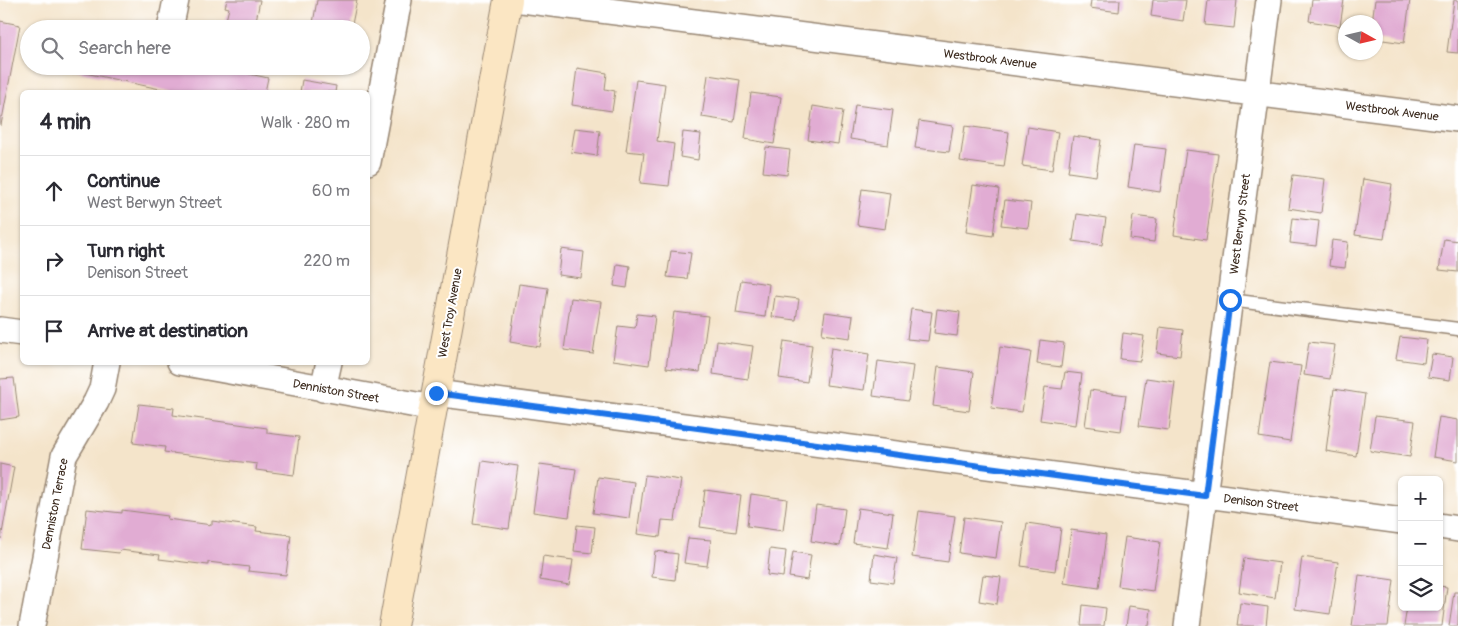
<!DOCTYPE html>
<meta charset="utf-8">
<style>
:root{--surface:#fff;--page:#f2f2f3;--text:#2b2b33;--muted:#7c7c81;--line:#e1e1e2}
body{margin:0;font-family:Pangolin,sans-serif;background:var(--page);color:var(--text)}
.controls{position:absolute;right:15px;bottom:15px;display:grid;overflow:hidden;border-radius:8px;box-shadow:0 1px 4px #0004}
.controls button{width:45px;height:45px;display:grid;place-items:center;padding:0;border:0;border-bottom:1px solid var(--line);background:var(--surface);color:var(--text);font:25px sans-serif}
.compass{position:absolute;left:1338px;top:15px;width:45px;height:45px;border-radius:50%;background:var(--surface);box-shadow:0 1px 4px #0004;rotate:98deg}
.stop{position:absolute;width:15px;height:15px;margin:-11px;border:4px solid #1a73e8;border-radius:50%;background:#fff}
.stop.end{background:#1a73e8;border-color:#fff;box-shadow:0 1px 5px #0008}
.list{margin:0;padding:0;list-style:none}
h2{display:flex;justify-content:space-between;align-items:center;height:65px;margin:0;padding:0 20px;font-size:21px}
h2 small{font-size:16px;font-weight:400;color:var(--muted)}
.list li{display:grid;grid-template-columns:32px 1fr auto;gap:15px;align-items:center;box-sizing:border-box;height:70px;padding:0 20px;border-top:1px solid var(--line)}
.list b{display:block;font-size:19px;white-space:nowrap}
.list p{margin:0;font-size:16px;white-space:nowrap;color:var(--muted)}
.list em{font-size:16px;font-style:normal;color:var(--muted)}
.icon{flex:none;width:28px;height:28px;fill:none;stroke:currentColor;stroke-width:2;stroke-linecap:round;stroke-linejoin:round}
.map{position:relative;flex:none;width:1458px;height:626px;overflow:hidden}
.search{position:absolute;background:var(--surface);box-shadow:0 1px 4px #0004;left:20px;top:20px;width:350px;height:55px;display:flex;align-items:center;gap:12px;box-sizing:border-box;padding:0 18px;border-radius:28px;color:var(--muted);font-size:19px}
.panel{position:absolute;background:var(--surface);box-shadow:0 1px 4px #0004;left:20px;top:90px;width:350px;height:275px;border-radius:8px}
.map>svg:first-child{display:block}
</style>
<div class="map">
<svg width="1458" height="626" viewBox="0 0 1458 626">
<rect width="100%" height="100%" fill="#fff"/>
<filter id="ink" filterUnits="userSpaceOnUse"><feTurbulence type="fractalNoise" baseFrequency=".02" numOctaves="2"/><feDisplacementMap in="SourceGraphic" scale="10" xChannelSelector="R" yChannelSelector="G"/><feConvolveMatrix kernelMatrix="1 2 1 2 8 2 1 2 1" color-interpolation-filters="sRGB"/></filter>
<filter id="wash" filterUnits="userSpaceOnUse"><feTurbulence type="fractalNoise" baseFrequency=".0096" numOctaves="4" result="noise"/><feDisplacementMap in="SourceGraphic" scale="20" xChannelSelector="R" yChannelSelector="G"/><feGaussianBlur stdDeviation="1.12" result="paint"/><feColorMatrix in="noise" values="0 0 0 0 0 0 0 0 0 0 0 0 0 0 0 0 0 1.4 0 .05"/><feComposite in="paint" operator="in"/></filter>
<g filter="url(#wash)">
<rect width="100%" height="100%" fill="#f4e4ca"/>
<g id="blocks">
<path fill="#e1acd3" d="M227,0H260L255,26L226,20L229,8L225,7Z
M317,0H357L351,29H312Z
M1091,0H1120L1119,12L1090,8Z
M1153,0H1186L1183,21L1151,16Z
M1208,0H1237L1234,28L1205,25Z
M1312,0H1344L1340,26L1309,21Z
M1375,0H1410L1404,43L1376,39V22H1372Z
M1454,0H1458V53L1447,52Z
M0,21L20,25L1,125H0Z
M52,66H213L268,78L265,92H174Z
M577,68L607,73L605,89L615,91L612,111L572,105Z
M708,75L740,80L734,122L702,117Z
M302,80L336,86L335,92H300Z
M636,80L665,84L657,141L674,144L669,186L640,183L644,153L626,151Z
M751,93L781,97L774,144L745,139Z
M855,105L893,110L888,145L850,139Z
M813,106L843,111L838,144L808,140Z
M919,121L953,126L949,152L915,148Z
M965,126L1009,132L1004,167L960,161Z
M1028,127L1058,132L1052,170L1022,166Z
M575,128L600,131L597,156L571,152Z
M683,132L701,134L698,160L680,157Z
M1073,136L1101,140L1096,176L1068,172Z
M1134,145L1166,149L1160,192L1128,187Z
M766,147L790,150L787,175L763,172Z
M1186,150L1218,154L1206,240L1174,235Z
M1293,175L1325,179L1321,213L1288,208Z
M1363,179L1392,184L1384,239L1355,235Z
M973,185L999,189L993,236L966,232Z
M862,189L890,193L885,229L857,225Z
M1005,200L1031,203L1028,228L1001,225Z
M1077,214L1106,218L1102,245L1073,241Z
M1133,216L1157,219L1154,242L1130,239Z
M1293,218L1319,221L1316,246L1290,243Z
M1444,239L1458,241V272L1439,270Z
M1332,240L1348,242L1345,268L1329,266Z
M561,249L584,252L581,278L558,275Z
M671,251L691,253L687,279L667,277Z
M617,264L630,266L627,288L614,286Z
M741,280L769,284L765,317L736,313Z
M519,284L548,288L540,347L510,342Z
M775,296L799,299L796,320L772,317Z
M571,298L601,302L593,354L564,350Z
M911,309L932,312L928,341L907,339Z
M937,309L960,312L957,336L934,333Z
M674,312L708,316L700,372L666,368Z
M825,312L853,316L850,338L822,334Z
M637,314L655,316L649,365L613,360L618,326L635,328Z
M1160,327L1183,330L1180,356L1157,353Z
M1123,333L1144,336L1140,361L1120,359Z
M1400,337L1427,340L1424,363L1396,359Z
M1040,340L1064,343L1061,367L1037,364Z
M717,341L753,346L748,379L713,374Z
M784,341L812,345L807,382L779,378Z
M1309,342L1335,345L1330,379L1304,375Z
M1000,347L1031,352L1022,412L991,408Z
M831,348L869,354L864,390L826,385Z
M1432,354L1453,357L1450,380L1428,377Z
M878,361L913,366L908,401L873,396Z
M1270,362L1301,366L1290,442L1259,437Z
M938,367L974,372L969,411L933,406Z
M1065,372L1082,374L1075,425L1040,420L1045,387L1062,389Z
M14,378L19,417L0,420V379Z
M1146,378L1175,382L1169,430L1139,426Z
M1334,389L1365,394L1356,456L1326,451Z
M1090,390L1126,395L1121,431L1085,426Z
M139,404L174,408L173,415L267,428V433L299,437L294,475L256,470L257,464L164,452L165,447L133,443Z
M1375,416L1415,421L1410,457L1370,451Z
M1439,417L1458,420V461L1433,457Z
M482,461L518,466L509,529L473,524Z
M0,464L14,467L1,539H0Z
M540,464L576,469L569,517L533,512Z
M645,475L681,480L675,521L662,520L660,537L637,534Z
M598,477L634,482L629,518L593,513Z
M705,490L741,495L736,532L700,527Z
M751,494L787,499L783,531L747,526Z
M816,505L845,509L840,546L811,541Z
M858,508L893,513L888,548L853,543Z
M87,509L122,513V510L168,516L167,519L212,525V521L257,527L256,531L291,535L286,575L248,571L249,567L208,562V565L159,559L160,555L120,550L119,553L82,549Z
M919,511L955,516L948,562L912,557Z
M964,517L1001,522L996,558L959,553Z
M1027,523L1061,528L1055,571L1021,566Z
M577,525L595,527L592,553L574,551Z
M1071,530L1106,535L1099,588L1064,583Z
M1125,537L1160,542L1153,591L1118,586Z
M688,538L711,540L707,566L684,563Z
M770,549L786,551L783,577L767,575Z
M655,551L678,554L675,580L652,577Z
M793,552L811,555L807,580L789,577Z
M874,554L897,558L893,583L871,580Z
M543,556L573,560L569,585L540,580Z
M1302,557L1338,562L1330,614L1295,609Z
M1244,558L1280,563L1275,598L1239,592Z
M983,575L1001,577L997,604L979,601Z
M1359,575L1394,580L1388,626H1352Z
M1439,586L1447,587L1442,626H1404L1407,607H1439Z
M1454,592H1458V626H1449Z
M1240,603L1268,607L1266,626H1237Z
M1083,605L1106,608L1104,626H1081Z
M1129,606L1151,609L1149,626H1126Z"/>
</g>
</g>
<g filter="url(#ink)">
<use href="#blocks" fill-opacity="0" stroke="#988774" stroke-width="1"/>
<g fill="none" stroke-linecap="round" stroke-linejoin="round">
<defs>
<path id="lane" d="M1230,300L1458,329"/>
<path id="street" d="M522,0L1458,119
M170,29L176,0
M368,162L399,0
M0,330L22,333
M180,362L433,408
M323,389L329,362
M436,393L1402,521
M1439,526L1458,529
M32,626L64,456L96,402L102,389L107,362
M1187,626L1269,0"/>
<path id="secondary" d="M393,626L508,0"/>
</defs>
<use href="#lane" stroke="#988774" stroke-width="15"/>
<use href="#street" stroke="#988774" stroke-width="28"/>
<use href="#secondary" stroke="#988774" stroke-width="30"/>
<use href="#lane" stroke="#fff" stroke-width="12"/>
<use href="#street" stroke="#fff" stroke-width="25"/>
<use href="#secondary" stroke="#fbe6c3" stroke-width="28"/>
</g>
</g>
<g fill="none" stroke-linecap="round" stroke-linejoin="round" filter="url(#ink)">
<path stroke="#1a73e8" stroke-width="6" d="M436,393L1205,496L1230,300"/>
</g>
<g text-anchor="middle" stroke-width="4" stroke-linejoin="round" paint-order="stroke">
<g font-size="12" fill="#3b2a1e" stroke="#fff">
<text transform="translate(990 59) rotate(7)" y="4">Westbrook Avenue</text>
<text transform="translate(1392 111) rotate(7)" y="4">Westbrook Avenue</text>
<text transform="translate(1240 224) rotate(-83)" y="4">West Berwyn Street</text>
<text transform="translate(450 313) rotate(-80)" y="4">West Troy Avenue</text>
<text transform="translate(336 391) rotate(10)" y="4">Denniston Street</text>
<text transform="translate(1261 503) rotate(7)" y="4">Denison Street</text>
<text transform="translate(55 504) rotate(-79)" y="4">Denniston Terrace</text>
</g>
</g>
</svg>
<div class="controls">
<button>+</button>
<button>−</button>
<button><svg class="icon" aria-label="layers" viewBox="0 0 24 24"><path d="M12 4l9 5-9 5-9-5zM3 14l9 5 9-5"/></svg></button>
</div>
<svg class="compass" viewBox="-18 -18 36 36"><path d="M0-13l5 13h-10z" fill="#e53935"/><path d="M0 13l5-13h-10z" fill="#7c7c81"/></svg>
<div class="stop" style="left:1230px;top:300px"></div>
<div class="stop end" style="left:436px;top:393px"></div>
<div class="search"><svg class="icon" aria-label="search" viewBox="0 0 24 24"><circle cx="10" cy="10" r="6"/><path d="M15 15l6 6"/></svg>Search here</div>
<section class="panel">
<h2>4 min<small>Walk · 280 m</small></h2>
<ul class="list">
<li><svg class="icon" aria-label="ahead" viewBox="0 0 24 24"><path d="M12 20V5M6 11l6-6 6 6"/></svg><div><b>Continue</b><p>West Berwyn Street</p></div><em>60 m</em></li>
<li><svg class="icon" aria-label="right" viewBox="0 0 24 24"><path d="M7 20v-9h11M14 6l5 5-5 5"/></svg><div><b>Turn right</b><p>Denison Street</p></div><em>220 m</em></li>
<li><svg class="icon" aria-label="arrive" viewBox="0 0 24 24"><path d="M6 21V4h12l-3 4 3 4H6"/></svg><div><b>Arrive at destination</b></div></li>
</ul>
</section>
</div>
